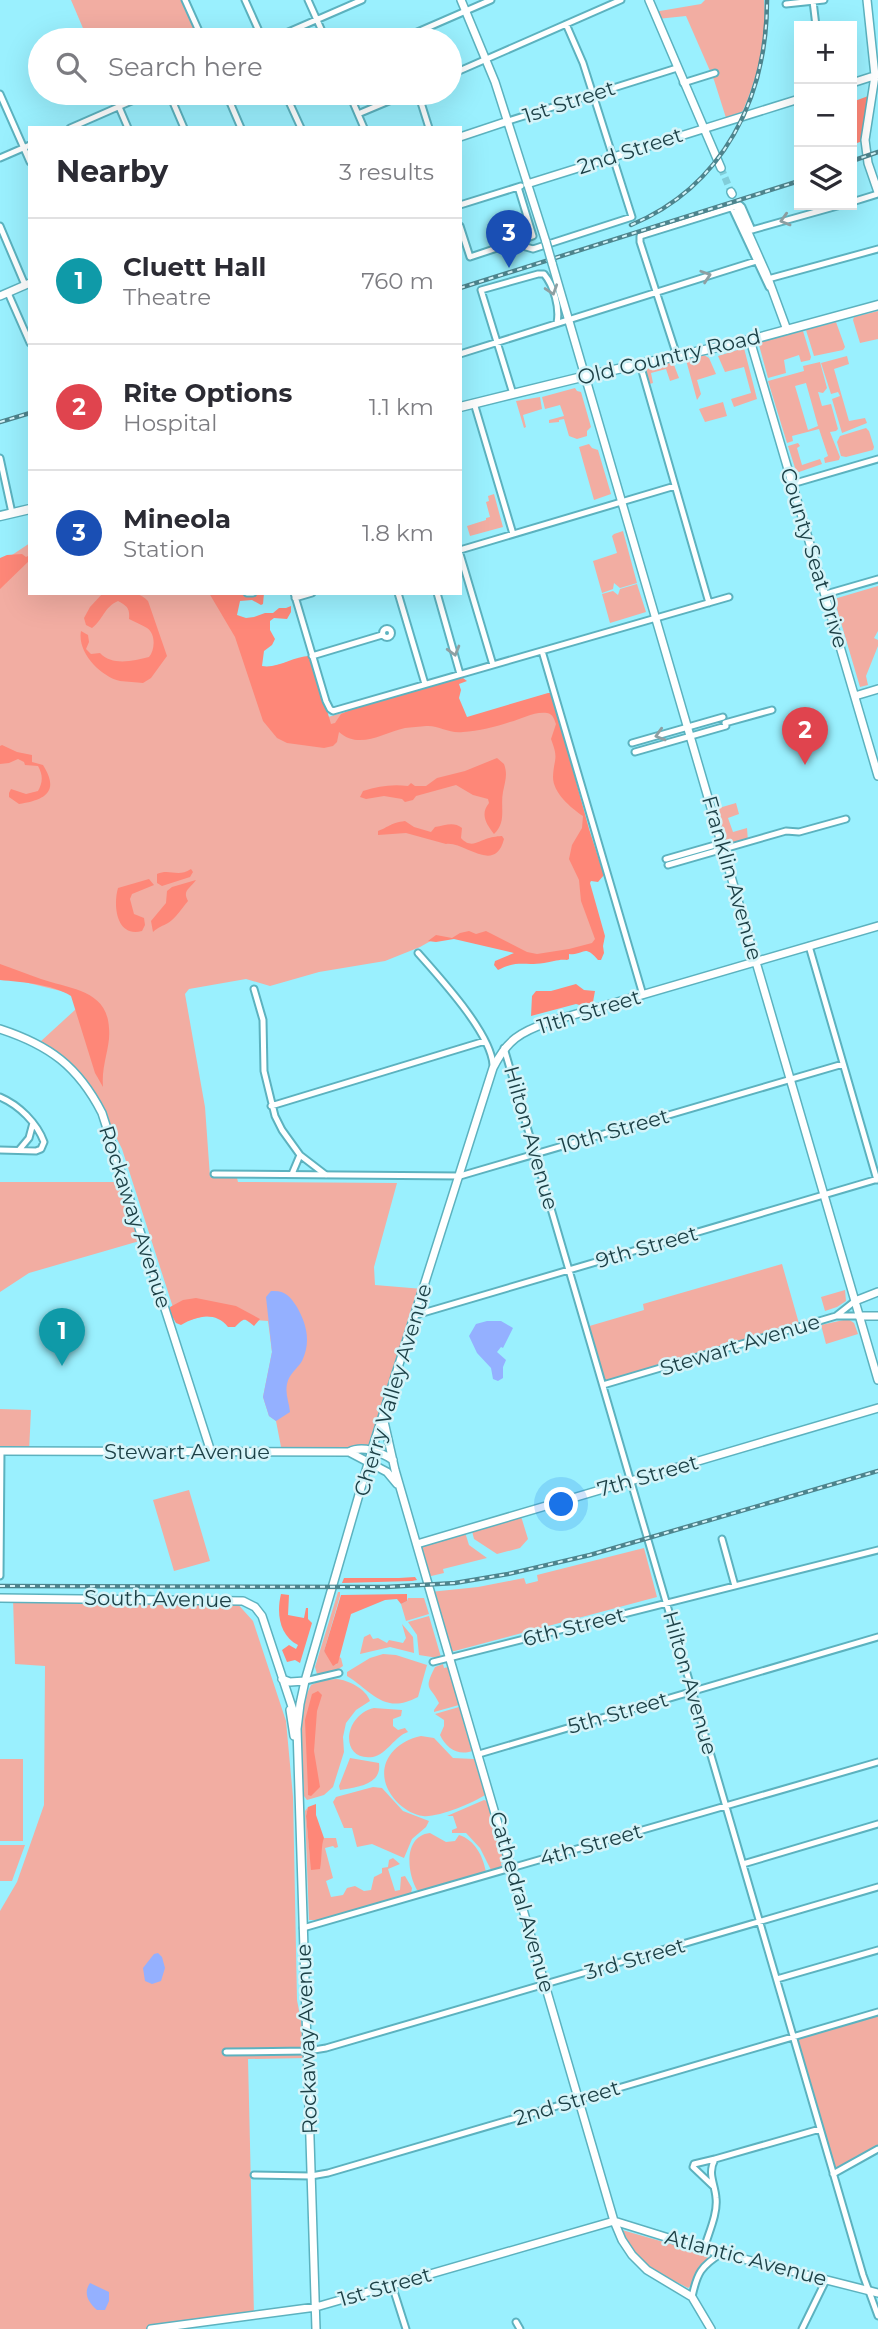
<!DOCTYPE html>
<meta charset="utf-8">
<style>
:root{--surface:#fff;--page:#f2f2f3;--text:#2b2b33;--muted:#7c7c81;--line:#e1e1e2;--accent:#1a73e8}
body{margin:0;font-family:Montserrat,sans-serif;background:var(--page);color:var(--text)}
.controls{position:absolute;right:21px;top:21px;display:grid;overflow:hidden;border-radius:0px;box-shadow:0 7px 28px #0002}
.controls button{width:63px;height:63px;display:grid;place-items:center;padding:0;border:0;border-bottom:2px solid var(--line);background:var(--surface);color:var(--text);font:35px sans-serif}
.you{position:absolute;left:562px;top:1505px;width:24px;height:24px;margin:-18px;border:5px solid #fff;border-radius:50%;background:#1a73e8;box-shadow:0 0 0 10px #1a73e833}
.badge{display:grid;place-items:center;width:46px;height:46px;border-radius:50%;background:var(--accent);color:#fff;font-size:23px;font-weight:700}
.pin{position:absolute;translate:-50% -58px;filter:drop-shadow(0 2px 4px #0008)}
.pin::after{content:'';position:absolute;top:37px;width:24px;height:21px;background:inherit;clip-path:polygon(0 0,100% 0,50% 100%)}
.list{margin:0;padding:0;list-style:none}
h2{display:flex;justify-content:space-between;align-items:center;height:91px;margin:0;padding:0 28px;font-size:30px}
h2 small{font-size:23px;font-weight:400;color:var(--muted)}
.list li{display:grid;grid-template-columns:46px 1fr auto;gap:21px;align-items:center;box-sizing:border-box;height:126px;padding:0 28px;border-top:2px solid var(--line)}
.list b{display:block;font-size:26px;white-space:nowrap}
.list p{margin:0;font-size:23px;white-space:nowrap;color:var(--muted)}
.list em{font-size:23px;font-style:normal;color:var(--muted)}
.icon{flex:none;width:38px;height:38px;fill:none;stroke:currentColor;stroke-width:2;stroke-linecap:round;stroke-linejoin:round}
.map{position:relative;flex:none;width:878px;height:2329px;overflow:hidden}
.search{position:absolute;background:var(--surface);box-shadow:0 7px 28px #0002;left:28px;top:28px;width:434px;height:77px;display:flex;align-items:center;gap:18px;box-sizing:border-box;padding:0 24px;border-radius:38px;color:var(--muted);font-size:26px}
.panel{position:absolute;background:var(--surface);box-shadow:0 7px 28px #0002;left:28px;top:126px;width:434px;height:469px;border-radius:0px}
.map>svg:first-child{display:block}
</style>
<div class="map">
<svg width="878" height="2329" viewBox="0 0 878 2329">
<rect width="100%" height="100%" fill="#9af0fe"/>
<path fill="#f2ada2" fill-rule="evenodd" d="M71,0H185L203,40H88Z
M705,0H764C767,40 757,81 740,117L727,121L714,80L686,16L657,19L654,12L701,4Z
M878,311V339L860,343L853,320L854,317Z
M836,322L845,347L843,350L814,356L806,330Z
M803,331L811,357L810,360L801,362L799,355L784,360L786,373L768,378L759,345L761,342Z
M744,348L757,399L734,407L731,399L751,393L744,367L725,372L718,356Z
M704,355L709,358L716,374L697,380L701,394L697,400L686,360Z
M847,356L849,364L834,369L849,421L865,418L867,423L842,433L832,399L840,396L838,392L831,394L821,363Z
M671,357L679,378L670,381L666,369L651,373L653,383L646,385L640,364Z
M820,362L827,388L823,393L818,392L822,406L831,404L838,429L836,431L830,432L840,457L839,460L825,463L824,458L828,456L819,429L792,436L793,441L787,443L768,381L804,371L803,366ZM806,383L818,426L808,430L795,386Z
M575,388L577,391L581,392L591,427L587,431V436L577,439L569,436L564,419L559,420V422L549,423V420L564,416L560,405L545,409L542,397Z
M540,397L542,409L523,415L526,427L524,428L516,401Z
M723,402L727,416L705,422L699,409Z
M866,428L869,431L874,447L873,450L846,457L841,456L837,442L840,436Z
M798,443L800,446L797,448L802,465L820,459L822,464L799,472L796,471L788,446Z
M589,444L592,448L598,450L611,494L594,500L579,447Z
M494,494L503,527L470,536L467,526L486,520V518L490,517L486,502L489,501L488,496Z
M623,531L637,583L620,588L614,583L613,589L602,593L593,561L617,553L612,536L614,534Z
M30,543V593H221L260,670L309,656L328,717L451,682L463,719L550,693L602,875L588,879L604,942L535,960L472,938H436L420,947L385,961L319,972L270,986L246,979L189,989L185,994L205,1107L210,1177L237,1178L238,1182L397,1183L374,1267L375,1285L423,1289L371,1455L363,1452H282L276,1421L269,1416L263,1397L272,1352L268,1321L205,1316L178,1323L122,1149L101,1107L54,1051L40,1042L76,1009L99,1082L73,994L0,976V563Z
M637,584L646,612L610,623L602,594L613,591L618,595L620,589Z
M878,586V631L874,638L878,640V646L866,676L868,685L860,687L834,599Z
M736,803L739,814L728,818L733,832L747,828L748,842L724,849L712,810Z
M0,1182H125L143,1240L29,1273L0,1292Z
M782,1264L800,1327L603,1385L586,1327L644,1310L643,1304Z
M845,1290L846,1301L837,1307L825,1311L821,1297Z
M848,1319L854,1323L858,1334L826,1344L821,1325Z
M0,1409L31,1410L29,1452L0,1451Z
M189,1490L210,1561L174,1571L153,1500Z
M520,1513L528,1539L520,1548L497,1554L474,1539L471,1527Z
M464,1529L469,1545L487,1558L443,1569L444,1573L427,1577L417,1543Z
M644,1548L657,1597L447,1653L430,1592L478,1587L524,1578L526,1584L538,1581L537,1575Z
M338,1592H340V1596L324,1651L336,1665L339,1657L341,1658L343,1666L337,1670L319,1675L317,1674L315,1667Z
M13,1598L235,1601L253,1621L286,1721L293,1797L297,2000L308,2058L248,2059L254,2315L152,2329H0V1911L17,1882L44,1805L45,1666L15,1664Z
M408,1598H424L429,1614L406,1621L401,1604L407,1601Z
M429,1616L441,1657L438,1658L419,1655L417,1635L408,1622Z
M402,1624L413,1637L414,1653L390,1647L360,1654L364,1637L370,1634L373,1639L378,1638L387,1643L389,1640L403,1643L406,1638Z
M383,1654L396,1655L427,1665L418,1697C384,1715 373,1692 347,1676V1672L370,1658Z
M443,1664L444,1668L448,1667L459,1705L434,1712V1710L439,1703C430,1685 423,1691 435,1667Z
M336,1679C349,1680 366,1689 370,1701L356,1710L346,1723L343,1737L344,1752L333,1787L324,1795L307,1800L304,1796C303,1764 295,1714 311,1685L320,1681Z
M459,1707L472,1751C458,1756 446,1748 440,1735L444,1726V1720L435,1714Z
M374,1708L402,1710L401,1716L393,1719V1726L398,1730L405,1728L408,1732C395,1736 387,1754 373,1757C339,1762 343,1715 374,1708Z
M421,1736L434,1738L453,1758L474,1759L485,1795C473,1803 437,1818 423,1816C414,1815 406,1810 399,1804C371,1777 385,1744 421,1736Z
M350,1758L379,1763C382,1785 357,1787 340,1790L339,1786Z
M0,1759H23V1841H0Z
M373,1787L382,1788L403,1811L429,1821L426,1827L412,1839L404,1858L372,1844L357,1847L352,1828H344L333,1802L336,1797Z
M484,1800L487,1801L504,1862L501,1863L502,1867L491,1870L480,1848L466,1833H452V1830L457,1828L453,1816H447Z
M308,1807L306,1816L310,1857L324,1838H336L338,1847L335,1848L333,1846L325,1848L333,1878L326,1881L331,1897L343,1895L347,1888L355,1886L364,1891L371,1890L374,1877L382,1873V1868L388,1867L389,1860L393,1858L400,1864L388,1869L395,1891L400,1890L401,1877L405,1876L412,1888L411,1894L320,1920H309L305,1811Z
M430,1833L446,1842L455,1841L459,1835C475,1840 483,1856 486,1872L423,1891L417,1890C407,1873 403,1836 430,1833Z
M0,1845H25L12,1881H0Z
M878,2012V2149L834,2174L795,2036Z
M622,2230L709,2255L710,2257L700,2265L691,2286L688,2288C664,2275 628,2260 622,2230Z"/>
<path fill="#fe8778" d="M871,95L865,140L852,145V102Z
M22,554L26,557L30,555V560L0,589V558L7,555Z
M103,593C118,593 137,589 148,601L167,656L151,678L143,683C136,682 127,682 120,681C100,676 77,652 81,631L88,635L89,642L86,649L91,654L100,653C112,666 133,661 149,657C155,650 156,634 147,628C142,625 135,622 129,619C130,608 127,606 118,601C104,607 103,620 92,628L86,625L84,618L90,607Z
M209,593H264L263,604L261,605L252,600L240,601L237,615L246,618L254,617L265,613H273L279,608H286L291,606V612L287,619L274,618L270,621V630L275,639L272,645L264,651L262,666C278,669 295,655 311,656L331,724L335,723L341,714L360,706L425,687L463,678L467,681L459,684L461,690L459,698L467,717L548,693H552L589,829L604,875L598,882L591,881L590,883L605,936L603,946L604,953L601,960H598C583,943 585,956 569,954V959L567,960C558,959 553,962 544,963C524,966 517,960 498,970L494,965L495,961L514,953L454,939L436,942L428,941L436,935L452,938L460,933L469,931L476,934L486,931L527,952L537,954L569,949L592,943L595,939L581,901L579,880L569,859L572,845L582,828L583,816C571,808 553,793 553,777C554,757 559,760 551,739L556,724C554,719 553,714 547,713C535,711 521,719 510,722C496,727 478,731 463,732C449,734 439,725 426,726C420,727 411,727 405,728C383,733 359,750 339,732L337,742L333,746L324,748L287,743L277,738L263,721L235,637Z
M2,745L17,752L32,755V762L43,765C60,792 45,800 19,804L9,797V793L11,789L26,794L38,791C43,782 43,775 38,766L25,765L24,762L18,759L9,763L0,764V746Z
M497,758L504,764C508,775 505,781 503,792C500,807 507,822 494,834C486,824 480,814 489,803L488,799L473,795L456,785L416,796L413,800L405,802L402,799L384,796L366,799L360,797L363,791C379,786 392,784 408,786L411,783L415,786H426L437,778L465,771Z
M405,821L414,827L431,832L435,827C445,826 453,821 462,828L461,838C471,849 478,841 489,838C491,837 500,836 502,836L504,839C495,875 464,841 446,844L406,833L378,835V831C391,826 390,823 405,821Z
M191,869L193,872L190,877L162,886L157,883V874C170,868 177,878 191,869Z
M149,879L154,885L132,894L130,899L134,914L144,918L145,925L142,931C116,938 113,905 118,888Z
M196,880C190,889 182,890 188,901C182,908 176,918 168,923C163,926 158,927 153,932L151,921L166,903L167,891L172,887Z
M0,964C14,969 27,974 41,979C69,989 107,989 109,1028C111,1047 101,1064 103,1087L95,1073L71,996C52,984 22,982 0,980Z
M576,984L584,990L595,991L593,1002L583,1006L576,1004L531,1016L532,996L536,991H551Z
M196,1298L236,1306L260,1319L254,1326C244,1318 245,1317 235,1327H228C215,1311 197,1316 181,1325L176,1323L169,1311L170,1307L183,1300Z
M415,1577L417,1580L412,1581L342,1583L344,1578H399Z
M281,1594L289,1595L288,1615L304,1618L306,1608H308V1619L312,1623L300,1663L295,1660L287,1662L282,1650L289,1645L296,1649L298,1645C280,1636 276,1614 281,1594Z
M407,1594V1601L401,1604L397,1599L385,1600L351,1614L338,1663L333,1666L324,1651L341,1595Z
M318,1691L322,1695L317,1711L314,1751L320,1787L311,1796L308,1795V1789L305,1720L312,1694Z
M316,1804V1815L324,1838C321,1844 322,1860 320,1869L311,1870L306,1816L308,1807Z"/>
<path fill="#94b0ff" d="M271,1291C285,1290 290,1296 297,1307C307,1325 311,1342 302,1361C297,1369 289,1374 287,1384C285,1394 289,1402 290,1412L276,1421L269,1416L263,1397L272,1352L266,1297Z
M487,1321H501L513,1328L503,1348L501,1347L497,1352L506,1360L503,1367V1378L498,1381L493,1379L491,1368L477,1353L469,1336L476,1324Z
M158,1953L162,1957L165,1968L161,1981L152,1984L145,1981L143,1968L154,1954Z
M90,2283L109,2292V2301L105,2310H97C88,2302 83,2293 90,2283Z"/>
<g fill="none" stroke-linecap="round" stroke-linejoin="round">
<path stroke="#81cdd9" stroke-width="7" stroke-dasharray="7 3.5" stroke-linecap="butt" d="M721,168L731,192"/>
<defs>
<path id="street" d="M185,0L203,40
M245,0L263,40
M308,0L326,40
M813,1L816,26
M786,4L824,0
M270,40L362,0
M399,40L491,0
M450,75L621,0
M683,83L715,73
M169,93L184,128
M226,93L241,128
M285,93L301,128
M349,93L364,128
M418,93L429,128
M0,94L30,162
M119,107L128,128
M358,114L408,93
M508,121L677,68
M70,128L150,93
M0,158L30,145
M852,202L878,194
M460,205L521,186
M732,208L769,287
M0,226L25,285
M460,226L470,257L533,236L518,187
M519,242L526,247L533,249L632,217L583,63L566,24
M768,279L878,249
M8,293L30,343
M460,354L756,261
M677,356L640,242V236L740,205L742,207L752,230L841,205
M640,364L709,603
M513,394L481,290L538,274H544C554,286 560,308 557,323
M474,403L513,534
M0,458L12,513
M792,484L878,459
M460,550L675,486
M460,554L493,665
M247,593H253
M294,593L326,701L330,709L333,711L729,597
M398,593L425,684
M437,593L460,674
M826,594L878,579
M295,598L312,593
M382.5 633a4.5 4.5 0 1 1 9 0a4.5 4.5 0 1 1-9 0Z
M542,651L643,995
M312,656L382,635
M725,723L772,710
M632,743L723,717
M635,752L726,726
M666,859L722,843
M668,865L786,831L799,832L846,819
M809,946L877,1180
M418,953C440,978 491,1033 493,1065
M254,989L263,1020L264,1071L275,1116L282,1130L300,1155L326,1175
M504,1048L863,2275L878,2316
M0,1097C19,1105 37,1123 44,1142L41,1149L36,1151L0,1150
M271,1106L485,1041
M19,1150L29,1138L33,1123
M214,1174L460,1176L843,1064
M292,1174L300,1155
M416,1315L878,1179
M836,1316L855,1301
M603,1385L836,1316H859
M722,1539L735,1586
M0,1576L1,1451
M433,1662L878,1550
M305,1681L339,1673
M479,1754L878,1637
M743,1864L878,1824
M303,1928L878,1762
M777,1979L878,1950
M226,2052L308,2051L326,2048L878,1887
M833,2174L878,2149
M254,2175L311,2176L328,2173L878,2012
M713,2186L693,2167L694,2164L715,2159
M704,2249C708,2234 718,2214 716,2198C715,2183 707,2174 715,2159L820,2129
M392,2285L406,2329
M692,2297C697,2273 701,2266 722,2253
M516,2322L520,2329
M802,2329L826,2280"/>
<path id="secondary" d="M461,0L495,82L546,242
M649,0L721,168
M867,0L875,76L865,140L868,163L878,192
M852,83L877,75
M460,137L508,121
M527,184L799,99
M731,192L732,194
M738,210L766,273L787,330
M552,263L878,1380
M0,296L30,283
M750,340L878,776
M855,696L878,689
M0,1029C49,1045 78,1066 102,1113L211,1452
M855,1301L878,1292
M859,1316H878
M383,1417L395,1470L444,1639L614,2221L622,2240L632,2255L647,2270L692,2297L711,2329
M0,1451L349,1452C362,1445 381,1452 393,1460
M349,1452L387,1472L397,1484
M417,1544L878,1408
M0,1598L243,1601L255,1607L262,1616L295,1716
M282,1679L290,1682L305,1681
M290,1710L294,1736
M297,1728L316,2329
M297,1729L300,1704L305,1681L374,1443L493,1068C507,1040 520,1032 549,1022L878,926
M151,2329L316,2307L614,2221L704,2249L878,2293"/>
<path id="primary" d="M460,407L586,376L750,340L878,305
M0,516L30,509"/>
</defs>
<use href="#street" stroke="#5cb2bf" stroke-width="9"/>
<use href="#secondary" stroke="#5cb2bf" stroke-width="10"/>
<use href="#primary" stroke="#5cb2bf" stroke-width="11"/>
<use href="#street" stroke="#fff" stroke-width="5"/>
<use href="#secondary" stroke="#fff" stroke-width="7"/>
<use href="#primary" stroke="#fff" stroke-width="8"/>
<defs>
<path id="rail" d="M852,161L878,152
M631,225C724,186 767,97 767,0
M460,288L799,181
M0,422L30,413
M0,1586L386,1587L455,1583L508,1574L590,1555L878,1471"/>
</defs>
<use href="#rail" stroke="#4d848d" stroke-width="4.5"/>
<use href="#rail" stroke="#d4f4f9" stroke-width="2" stroke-dasharray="5" stroke-linecap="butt"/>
<defs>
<path id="secondary-bridge" d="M546,242L552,263"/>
</defs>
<use href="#secondary-bridge" stroke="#5cb2bf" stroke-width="10" stroke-linecap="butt"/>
<use href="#secondary-bridge" stroke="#fff" stroke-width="7"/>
</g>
<defs><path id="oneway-chevron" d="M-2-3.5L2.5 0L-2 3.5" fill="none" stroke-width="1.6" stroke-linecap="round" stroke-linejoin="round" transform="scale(1.75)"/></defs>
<g stroke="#8ea0a3">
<use href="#oneway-chevron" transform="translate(785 220) rotate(164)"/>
<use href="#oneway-chevron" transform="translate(706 276) rotate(-18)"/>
<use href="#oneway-chevron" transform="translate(552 290) rotate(72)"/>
<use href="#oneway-chevron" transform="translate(454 651) rotate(74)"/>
<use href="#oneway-chevron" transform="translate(660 735) rotate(164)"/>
</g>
<g text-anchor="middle" stroke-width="5" stroke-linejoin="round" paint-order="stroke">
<g font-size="21" fill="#1d4147" stroke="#d4f4f9">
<text transform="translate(569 102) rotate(-18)" y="7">1st Street</text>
<text transform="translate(630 151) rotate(-18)" y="7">2nd Street</text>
<text transform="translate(669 357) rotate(-13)" y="7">Old Country Road</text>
<text transform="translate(814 558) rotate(73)" y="7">County Seat Drive</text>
<text transform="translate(732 878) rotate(74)" y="7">Franklin Avenue</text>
<text transform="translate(589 1012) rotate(-17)" y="7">11th Street</text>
<text transform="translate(614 1131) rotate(-16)" y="7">10th Street</text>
<text transform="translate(531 1138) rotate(74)" y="7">Hilton Avenue</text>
<text transform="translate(135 1217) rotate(72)" y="7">Rockaway Avenue</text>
<text transform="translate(647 1247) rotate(-16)" y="7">9th Street</text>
<text transform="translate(740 1345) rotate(-17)" y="7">Stewart Avenue</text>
<text transform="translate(393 1390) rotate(-73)" y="7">Cherry Valley Avenue</text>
<text x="187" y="1459">Stewart Avenue</text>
<text transform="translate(648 1476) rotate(-16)" y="7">7th Street</text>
<text transform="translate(158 1599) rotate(1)" y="7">South Avenue</text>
<text transform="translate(574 1627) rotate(-14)" y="7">6th Street</text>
<text transform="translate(690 1683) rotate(74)" y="7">Hilton Avenue</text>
<text transform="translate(618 1713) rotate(-16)" y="7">5th Street</text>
<text transform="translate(591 1845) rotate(-16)" y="7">4th Street</text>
<text transform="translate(522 1902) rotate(74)" y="7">Cathedral Avenue</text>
<text transform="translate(635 1959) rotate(-16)" y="7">3rd Street</text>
<text transform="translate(307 2039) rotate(-92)" y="7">Rockaway Avenue</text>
<text transform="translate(567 2103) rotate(-17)" y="7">2nd Street</text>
<text transform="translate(746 2258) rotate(15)" y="7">Atlantic Avenue</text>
<text transform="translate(385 2287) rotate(-16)" y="7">1st Street</text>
</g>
</g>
</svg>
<div class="controls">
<button>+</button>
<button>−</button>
<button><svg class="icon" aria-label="layers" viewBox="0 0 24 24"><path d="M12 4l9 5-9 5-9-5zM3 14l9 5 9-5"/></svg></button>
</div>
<div class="you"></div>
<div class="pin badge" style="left:62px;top:1366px;background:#0f9aa8">1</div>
<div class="pin badge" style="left:805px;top:765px;background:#e0444e">2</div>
<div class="pin badge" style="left:509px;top:268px;background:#1a4fb4">3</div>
<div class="search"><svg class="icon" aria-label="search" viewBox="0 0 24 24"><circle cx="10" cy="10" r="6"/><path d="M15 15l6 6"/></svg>Search here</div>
<section class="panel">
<h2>Nearby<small>3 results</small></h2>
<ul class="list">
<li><span class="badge" style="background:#0f9aa8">1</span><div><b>Cluett Hall</b><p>Theatre</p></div><em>760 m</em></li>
<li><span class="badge" style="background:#e0444e">2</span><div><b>Rite Options</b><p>Hospital</p></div><em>1.1 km</em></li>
<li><span class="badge" style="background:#1a4fb4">3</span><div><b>Mineola</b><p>Station</p></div><em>1.8 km</em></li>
</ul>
</section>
</div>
